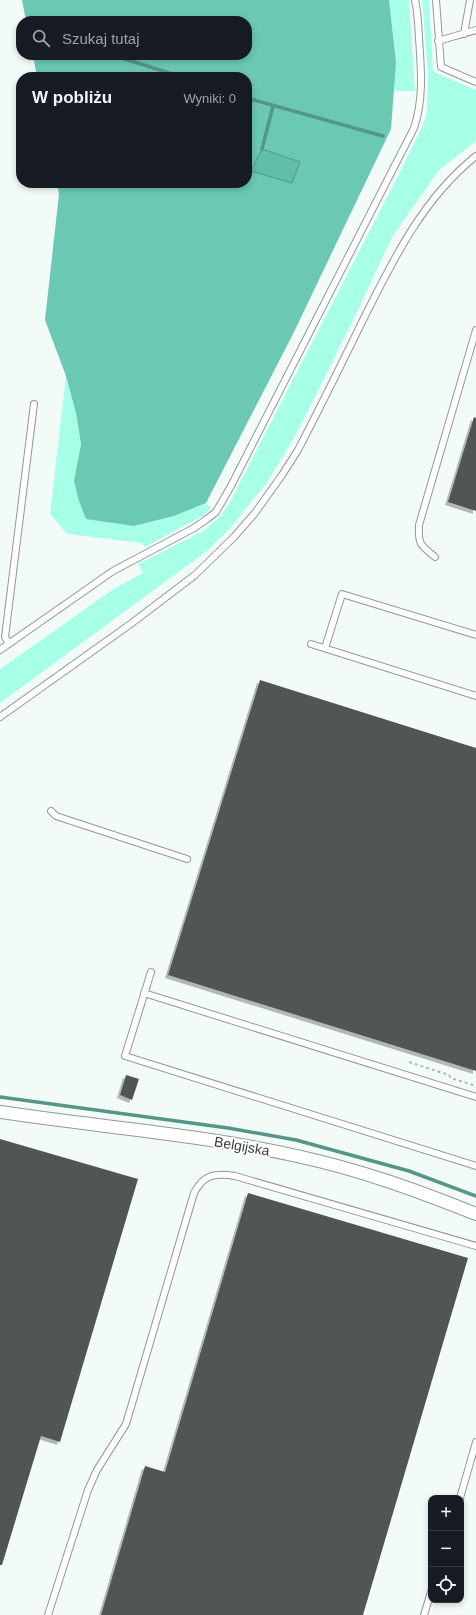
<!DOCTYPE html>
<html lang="pl">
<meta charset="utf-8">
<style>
:root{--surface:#171b24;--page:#20242c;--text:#f1f3f6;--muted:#9ea1a6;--line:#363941}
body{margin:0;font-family:Helvetica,sans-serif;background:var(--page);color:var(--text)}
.controls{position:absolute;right:12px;bottom:12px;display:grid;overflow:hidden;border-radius:8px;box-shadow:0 2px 6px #0003}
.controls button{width:36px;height:36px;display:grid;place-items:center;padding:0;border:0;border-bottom:1px solid var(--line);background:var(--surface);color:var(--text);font:20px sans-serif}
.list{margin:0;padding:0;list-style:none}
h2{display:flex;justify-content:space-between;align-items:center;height:52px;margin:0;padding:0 16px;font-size:17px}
h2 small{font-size:13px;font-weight:400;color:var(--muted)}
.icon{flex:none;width:22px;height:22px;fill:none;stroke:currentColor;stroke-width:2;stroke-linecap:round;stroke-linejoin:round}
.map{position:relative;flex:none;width:476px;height:1615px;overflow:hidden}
.search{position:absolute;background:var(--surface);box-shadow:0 2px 6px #0003;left:16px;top:16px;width:236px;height:44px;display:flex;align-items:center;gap:10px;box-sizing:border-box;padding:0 14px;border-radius:16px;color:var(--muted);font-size:15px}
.panel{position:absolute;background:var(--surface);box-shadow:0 2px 6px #0003;left:16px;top:72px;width:236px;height:116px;border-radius:16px}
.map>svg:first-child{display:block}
</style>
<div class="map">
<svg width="476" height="1615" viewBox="0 0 476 1615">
<defs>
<filter id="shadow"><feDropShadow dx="-3" dy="3" stdDeviation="0" flood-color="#0004"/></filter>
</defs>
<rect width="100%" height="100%" fill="#f3fbf9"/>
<path fill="#a8ffe8" d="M389,0H409L415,91H393L396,62Z
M422,0H429L433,69L434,72L476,90V141L439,170L392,237L359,308L294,438L268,481L231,527L207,551L0,703V669L115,588L143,573L138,564L203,531L220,517L231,500L399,174L424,123L427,110L428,73Z
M66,376L76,413L81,444L74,481L134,526L174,516L206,503L211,508L204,515L145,547L142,543L67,534L50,514Z"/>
<path fill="#6bc8b2" d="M22,0H389L396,62L391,129L293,334L206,503L174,516L134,526L86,519L79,501L74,481L81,444L76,413L66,376L45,320L59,194L57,183H247V77H37L33,55H247V21H26Z"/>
<path fill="#61bea8" stroke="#549687" d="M262,149L300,162L292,183L251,171Z"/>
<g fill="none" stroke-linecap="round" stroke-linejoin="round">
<path stroke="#549687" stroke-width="3.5" d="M112,55L182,77
M247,98L383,136
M262,149L273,106
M0,1097L228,1128L296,1140L409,1171L476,1196"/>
</g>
<path fill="#515755" filter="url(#shadow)" d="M474,417L476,418V511L448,502Z
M260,680L476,748V1071L168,975Z
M126,1075L139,1079L132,1100L120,1095Z
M0,1139L138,1179L60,1442L41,1436L2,1565H0Z
M248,1193L468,1258L363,1615H101L145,1466L165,1472Z"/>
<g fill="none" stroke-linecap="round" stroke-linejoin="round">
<defs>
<path id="lane" d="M436,0L441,67L476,82
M464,34L470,0
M438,41L476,30
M435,557C420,545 418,544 419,525L476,330
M9,644L5,637L34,404
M311,644L476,696
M325,648L342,594L476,635
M0,650L113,571L194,528L207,519L216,512L231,486L414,128C424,99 421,68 419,38C418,25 418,12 415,0
M0,717L132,623L195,575L234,537L255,513L282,475L298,450C320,408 341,365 362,322C392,262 422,199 476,156
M51,811L56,816L187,859
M151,972L125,1056L476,1166
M144,993L476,1097
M460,1498L476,1442
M48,1615L88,1490L97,1470L126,1424L194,1193C204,1174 215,1173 235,1176L476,1246
M424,1615L431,1592"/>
<path id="street" d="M0,1112C99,1127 199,1134 297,1156C361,1170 416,1190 476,1214"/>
</defs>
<use href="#lane" stroke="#929997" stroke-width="8"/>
<use href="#street" stroke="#929997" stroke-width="14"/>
<path stroke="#b2b8b6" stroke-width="2" stroke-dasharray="3 3" stroke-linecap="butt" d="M409,1062L449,1075L451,1078L476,1086"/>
<use href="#lane" stroke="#fff" stroke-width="6"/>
<use href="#street" stroke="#fff" stroke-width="12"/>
</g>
<g text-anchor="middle" stroke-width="4" stroke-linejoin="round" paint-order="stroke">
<g font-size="14" fill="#373a39" stroke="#fff">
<text transform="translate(242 1146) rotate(10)" y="5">Belgijska</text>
</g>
</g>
</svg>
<div class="controls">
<button>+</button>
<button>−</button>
<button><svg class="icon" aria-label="locate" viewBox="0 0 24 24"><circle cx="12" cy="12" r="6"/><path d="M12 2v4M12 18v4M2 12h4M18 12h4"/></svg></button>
</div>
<div class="search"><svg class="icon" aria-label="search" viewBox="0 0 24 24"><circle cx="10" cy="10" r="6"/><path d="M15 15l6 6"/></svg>Szukaj tutaj</div>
<section class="panel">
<h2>W pobliżu<small>Wyniki: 0</small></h2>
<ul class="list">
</ul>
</section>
</div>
